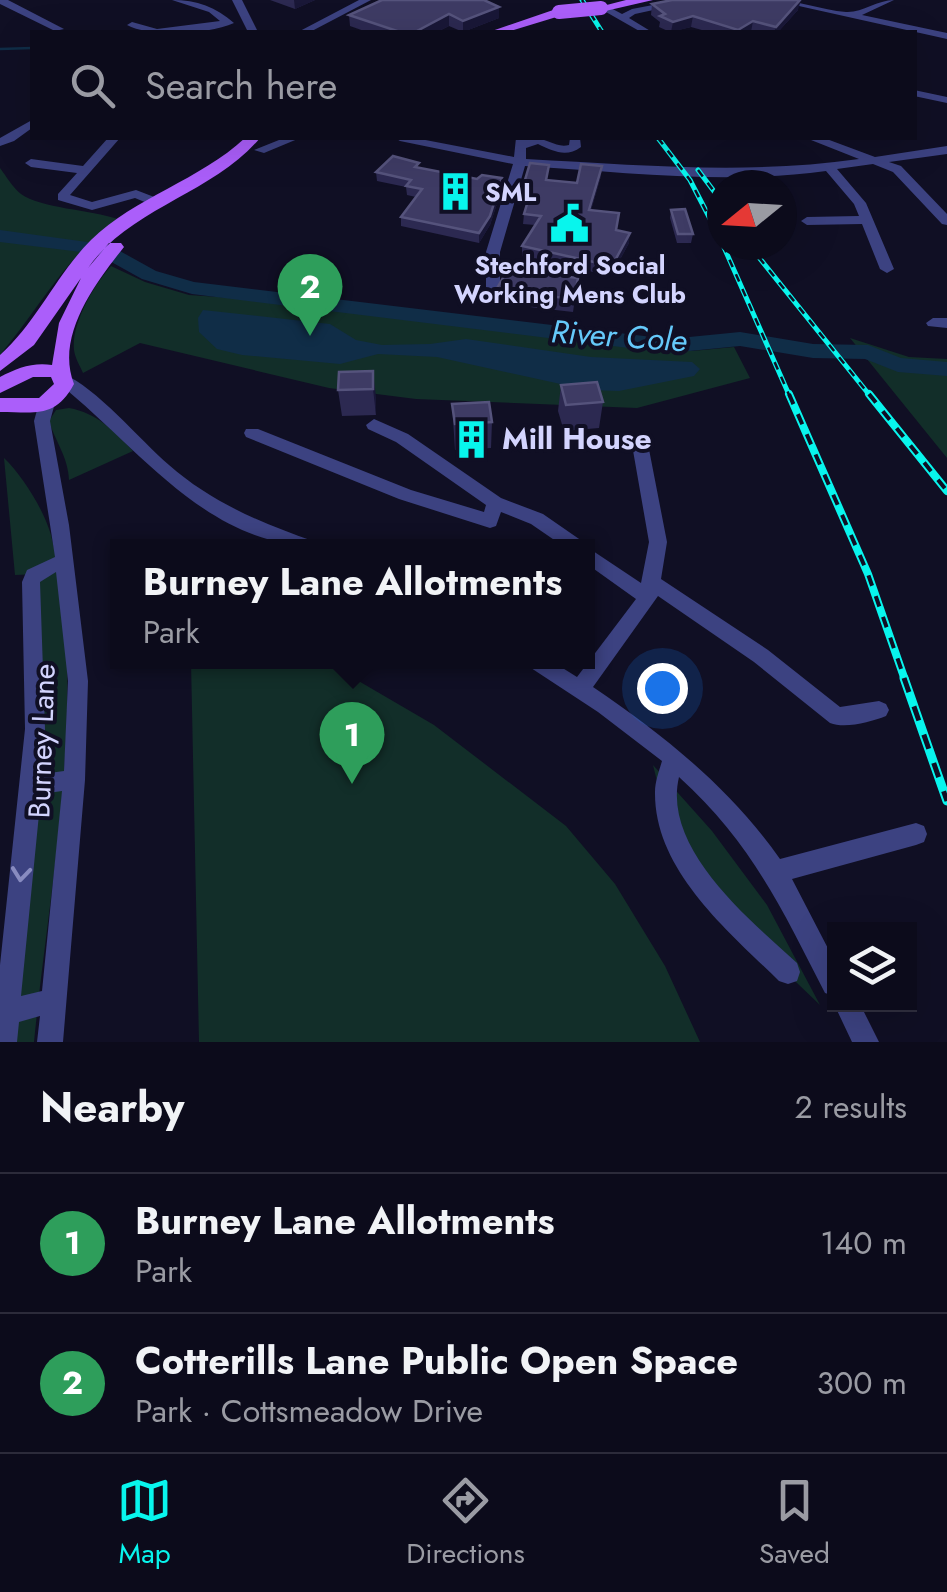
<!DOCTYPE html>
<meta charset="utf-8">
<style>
:root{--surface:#0c0b1b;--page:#1a1928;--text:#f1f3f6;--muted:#9a9ba3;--line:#2c2b3a;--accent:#08f5ed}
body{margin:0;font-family:Jost,sans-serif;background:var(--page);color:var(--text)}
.controls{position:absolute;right:30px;bottom:30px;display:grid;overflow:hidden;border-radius:0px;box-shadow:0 10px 40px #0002}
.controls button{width:90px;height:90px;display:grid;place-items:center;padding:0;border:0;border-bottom:2px solid var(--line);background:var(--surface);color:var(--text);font:50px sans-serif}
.compass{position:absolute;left:707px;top:170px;width:90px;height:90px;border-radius:50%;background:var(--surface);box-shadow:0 10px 40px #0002;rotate:252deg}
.you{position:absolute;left:662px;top:688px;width:35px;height:35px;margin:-25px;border:8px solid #fff;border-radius:50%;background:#1a73e8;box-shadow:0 0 0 15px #1a73e833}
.badge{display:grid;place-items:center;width:65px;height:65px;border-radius:50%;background:var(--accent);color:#fff;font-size:32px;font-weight:700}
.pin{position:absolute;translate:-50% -82px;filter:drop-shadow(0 2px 5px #0008)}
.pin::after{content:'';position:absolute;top:52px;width:35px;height:30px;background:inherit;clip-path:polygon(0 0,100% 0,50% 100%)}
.popup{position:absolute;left:110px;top:539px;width:485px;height:130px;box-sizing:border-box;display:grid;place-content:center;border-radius:0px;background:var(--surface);filter:drop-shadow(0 2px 8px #0005);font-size:32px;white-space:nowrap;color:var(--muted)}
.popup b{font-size:38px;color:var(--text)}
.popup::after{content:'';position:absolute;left:50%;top:100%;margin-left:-20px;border:20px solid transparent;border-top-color:var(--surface)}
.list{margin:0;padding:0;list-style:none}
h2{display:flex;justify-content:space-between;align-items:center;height:130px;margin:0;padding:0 40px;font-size:42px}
h2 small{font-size:32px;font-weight:400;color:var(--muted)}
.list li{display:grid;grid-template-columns:65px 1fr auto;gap:30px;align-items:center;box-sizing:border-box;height:140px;padding:0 40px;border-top:2px solid var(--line)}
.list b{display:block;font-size:38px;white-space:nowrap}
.list p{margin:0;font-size:32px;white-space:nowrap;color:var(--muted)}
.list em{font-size:32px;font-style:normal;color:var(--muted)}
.icon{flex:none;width:55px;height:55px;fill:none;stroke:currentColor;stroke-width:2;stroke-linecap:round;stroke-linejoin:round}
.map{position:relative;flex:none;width:947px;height:1042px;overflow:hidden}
.search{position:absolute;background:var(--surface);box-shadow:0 10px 40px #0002;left:30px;right:30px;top:30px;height:110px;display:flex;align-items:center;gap:25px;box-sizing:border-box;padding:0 35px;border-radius:0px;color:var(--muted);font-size:38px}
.sheet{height:410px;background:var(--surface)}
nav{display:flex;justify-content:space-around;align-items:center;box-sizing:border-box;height:140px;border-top:2px solid var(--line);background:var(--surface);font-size:28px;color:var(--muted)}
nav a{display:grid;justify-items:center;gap:5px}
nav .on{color:var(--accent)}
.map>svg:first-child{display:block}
</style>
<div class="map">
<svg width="947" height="1042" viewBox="0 0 947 1042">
<rect width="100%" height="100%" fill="#100f24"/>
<path fill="#122e29" d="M0,168C6,176 13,188 21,194C40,208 91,210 118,219C66,256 40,307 0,355Z
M111,266L145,282L189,295L306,303L632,347L692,351L734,347L750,378L637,408L416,399L329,388L140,343L83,373C80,366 75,358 74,350C71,324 94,285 111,266Z
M850,338L909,357L947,359V458Z
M69,408C97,413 113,430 133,451L69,480C68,457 56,443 49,421L56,410Z
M4,458C22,475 44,510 51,535C90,685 49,888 34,1042H9L44,756L37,591L40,574L15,575Z
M191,662H326L434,725L566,826L615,884L665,966L700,1042H199Z
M653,765L712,831L767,905L820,1005L705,895L668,825Z"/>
<path fill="#102d47" d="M203,310L330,324L356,340L382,345L430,344L466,339L591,357L692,362L700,369L694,376L619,391L588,390L437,357L378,354L340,364L242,355L217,349L199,332L198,318Z"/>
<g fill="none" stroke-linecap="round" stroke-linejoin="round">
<path stroke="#102d47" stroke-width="2.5" d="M0,49L32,48"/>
<path fill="#102d47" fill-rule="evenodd" d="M0,230L109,245L156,271L194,282L669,339L740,332L813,344L868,345L901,358L947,362V376L898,372L865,359L813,358L740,346L669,353L192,294L142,279L97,254L0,242Z"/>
<path fill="#3c4281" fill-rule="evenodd" d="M0,0H8L64,29L55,31L0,4Z
M172,0C197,0 216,7 234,23C209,34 151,38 127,25L132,22L157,29L220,21L209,12Z
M232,0H242L258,32H248Z
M359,0H371L310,32H298Z
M679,0H699L635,14L629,18L652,32H641L599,8L607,6L622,14L632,9Z
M772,0C798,0 821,10 846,12C862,13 877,0 894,0L862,15L947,33V39Z
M914,90L947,97V103L914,96Z
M32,120V128L14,141L0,146V138Z
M108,138H120L70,195L92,202L136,190L162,200V206H154L135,198L92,210L58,200V194L77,173L31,167L25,163L31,159L83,166Z
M284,138H300L264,153L254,150Z
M395,138H415L514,157L516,138H526L527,140C544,134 554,149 569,145L570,138H580L581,147C566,158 553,151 538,144L526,148V159C639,165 747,175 859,159L811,140L810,138H824L875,157L947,146V154L889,162L901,166L947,214V225L942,224L893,172L873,164L837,169L866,203L894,269L887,273L880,269L862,224L807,225L801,221L807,217L859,216L854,204L826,171C727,185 624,172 525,166L500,252V289L493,293L486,289V252L513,164L400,141Z
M933,318H947V328L928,326L926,323Z
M63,374C96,387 140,440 169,465C211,502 261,523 313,541L316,546C206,546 136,444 58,383L55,379L58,375Z
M47,398L55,403L50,421L69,525L88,681L85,780L63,1042H37L40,1016L19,1022L17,1042H0V965L25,729L22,582L27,570L55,557L34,421L39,403ZM56,572L68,681L64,771L42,774L45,729L40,582ZM62,791L42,991L21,996L41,794Z
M374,419L408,434L501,498L543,514L582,541L585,546H563L531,524L501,512L496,526L490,528L399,499L246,437L244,433L246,429H258L411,490L484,512L486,505L396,442L368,429L366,425Z
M639,433L647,439L667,542L661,579L768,650L840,707L879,701L886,704L889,710L886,716C871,722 845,729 830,723L754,662L658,596L593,687C664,735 730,788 780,859L916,823L924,826L927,834L924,842L916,845L792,879L834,960V996L825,993C782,909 751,842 679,777C662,849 750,920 797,963L800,972L797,981L788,984L779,981C728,931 654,870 655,792C655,782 659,771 662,761L598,712L531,668L528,662H553L577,677L636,599L587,564V547L641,583L649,542L631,439Z
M834,1002V1004H860L879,1042H852L834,1004Z"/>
<path fill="#ab5efa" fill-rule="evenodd" d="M626,0H653L601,12L595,8Z
M559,8L565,12L563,15L507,32H489Z
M245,138H260C213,194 131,207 88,268L109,243H121L124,247C96,282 55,336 74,384C55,419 35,412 0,412V398H39L54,384L51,377H33L0,393V377C17,368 33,362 52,365L59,323L81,278L34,345L0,371V355C37,322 56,275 91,240C135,197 200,180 245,138Z"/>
<defs>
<path id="rail-far2" d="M582,0L602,32
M658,138L690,180L722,242
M698,170L722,202
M723,245L790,397
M749,245L871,397"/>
<path id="rail-far1" d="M789,394L868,574L905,680
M869,394L947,491"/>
<path id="rail" d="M904,678L947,801"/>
</defs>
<use href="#rail-far2" stroke="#08f5ed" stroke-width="5"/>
<use href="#rail-far1" stroke="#08f5ed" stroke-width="8"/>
<use href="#rail" stroke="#08f5ed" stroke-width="9"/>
<use href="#rail-far2" stroke="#100f24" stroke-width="2.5" stroke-dasharray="8" stroke-linecap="butt"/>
<use href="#rail-far1" stroke="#100f24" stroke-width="4" stroke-dasharray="11" stroke-linecap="butt"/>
<use href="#rail" stroke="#100f24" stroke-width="5" stroke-dasharray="15" stroke-linecap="butt"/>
<path stroke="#ab5efa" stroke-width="14" d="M559,12L601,8"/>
</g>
<path fill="#2c2951" d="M270,0H315L295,9Z
M382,0L499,18L463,32L449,26L437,32H367L350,26L349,15Z
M652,4L798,10L778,32H709L691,27L670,32L659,27L660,22L651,15Z
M549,165L547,180L577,183L601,176L591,210L616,230L629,243L611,276L522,256V246L535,225L523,224L524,214L528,201L522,200V190Z
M419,168L477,179L502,178V188L490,225L479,243L401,226V217L416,197L407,195L406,187L377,181L376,172Z
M671,210L693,234L691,243H677L670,218Z
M521,266V272L578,278L573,312L496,303V290Z
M373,371L376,415L342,416L338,390Z
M561,385L603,402L599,428L564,431L558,411Z
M452,404L492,422L491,448L455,450Z"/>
<path fill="#191737" d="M294,0H315L295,9Z
M801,0L798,10L778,32H774L776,27Z
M499,7V18L463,32V21Z
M449,14V26L437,32H415Z
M693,16L691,27L671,32L673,22Z
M753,21L751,32H737L738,30Z
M602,166L601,176L588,220L589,210Z
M502,178V188L490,225L479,243V233Z
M630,233L629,243L611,276L612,266Z
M373,371L376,397V415L373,389Z"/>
<path fill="#3e3b64" stroke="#55537c" stroke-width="2.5" d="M382,0H484L499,7L463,21L449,14L415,32H400L349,15Z
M672,0H800L776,27L753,21L738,30L693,16L673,22L660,16L665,14L652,4Z
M393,156L419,163L415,167L477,179L482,175L502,178L490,216L479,233L401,217L422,189L406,186L411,180L376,172Z
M530,163L549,165L546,180L577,183L581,164L602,166L589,210L619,213L616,230L630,233L612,266L522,246L541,216L524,214L531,191L522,190Z
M685,209L693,234H678L671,210Z
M504,264L521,266L520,271L578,278L574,299L496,290L504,276Z
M373,371V389L338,390L339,372Z
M597,382L603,402L566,405L561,385Z
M489,402L492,422L455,424L452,404Z"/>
<defs><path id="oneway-chevron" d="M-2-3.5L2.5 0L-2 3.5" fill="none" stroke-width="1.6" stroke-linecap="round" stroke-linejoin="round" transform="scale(2.5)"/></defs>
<use stroke="#888bc0" href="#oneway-chevron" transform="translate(21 874) rotate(96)"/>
<defs>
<symbol id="building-bare" viewBox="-9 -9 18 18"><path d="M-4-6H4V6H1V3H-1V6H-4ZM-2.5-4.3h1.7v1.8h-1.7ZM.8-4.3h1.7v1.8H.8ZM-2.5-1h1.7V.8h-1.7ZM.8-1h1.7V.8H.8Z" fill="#08f5ed" stroke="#100f24" stroke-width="2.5" paint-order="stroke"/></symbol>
<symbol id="civic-bare" viewBox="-9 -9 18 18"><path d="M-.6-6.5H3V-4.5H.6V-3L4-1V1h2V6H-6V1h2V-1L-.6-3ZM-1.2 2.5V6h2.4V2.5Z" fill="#08f5ed" stroke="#100f24" stroke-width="2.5" paint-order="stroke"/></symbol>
</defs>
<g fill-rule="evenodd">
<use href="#building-bare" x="428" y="164" width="55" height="55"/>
<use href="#civic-bare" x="542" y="196" width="55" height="55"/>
<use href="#building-bare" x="444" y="412" width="55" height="55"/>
</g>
<g text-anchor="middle" stroke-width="8" stroke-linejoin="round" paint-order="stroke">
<g font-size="25" font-weight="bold" fill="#d3d4fe" stroke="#100f24" text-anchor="start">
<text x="485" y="201">SML</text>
<text x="570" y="274" text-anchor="middle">Stechford Social<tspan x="570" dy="29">Working Mens Club</tspan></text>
</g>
<g font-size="30" font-weight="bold" fill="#d3d4fe" stroke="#100f24" text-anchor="start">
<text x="502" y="449">Mill House</text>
</g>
<g font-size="30" fill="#d3d4fe" stroke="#100f24">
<text transform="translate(42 741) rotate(-88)" y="10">Burney Lane</text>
</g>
<g font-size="32" font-style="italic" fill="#65c9fa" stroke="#100f24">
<text transform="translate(619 336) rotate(4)" y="11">River Cole</text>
</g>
</g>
</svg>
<div class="controls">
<button><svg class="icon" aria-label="layers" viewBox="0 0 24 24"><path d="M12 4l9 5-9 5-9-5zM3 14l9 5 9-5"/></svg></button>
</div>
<svg class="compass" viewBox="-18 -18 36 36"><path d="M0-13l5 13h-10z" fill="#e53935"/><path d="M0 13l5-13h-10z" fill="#9a9ba3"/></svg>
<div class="you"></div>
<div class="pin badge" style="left:352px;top:784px;background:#2e9e5b">1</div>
<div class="popup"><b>Burney Lane Allotments</b>Park</div>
<div class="pin badge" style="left:310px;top:336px;background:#2e9e5b">2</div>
<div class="search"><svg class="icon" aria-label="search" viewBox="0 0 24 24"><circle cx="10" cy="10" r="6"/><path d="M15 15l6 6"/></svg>Search here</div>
</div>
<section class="sheet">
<h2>Nearby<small>2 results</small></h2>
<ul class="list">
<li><span class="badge" style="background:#2e9e5b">1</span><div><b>Burney Lane Allotments</b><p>Park</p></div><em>140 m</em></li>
<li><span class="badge" style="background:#2e9e5b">2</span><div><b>Cotterills Lane Public Open Space</b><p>Park · Cottsmeadow Drive</p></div><em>300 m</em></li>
</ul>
</section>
<nav>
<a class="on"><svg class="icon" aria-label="map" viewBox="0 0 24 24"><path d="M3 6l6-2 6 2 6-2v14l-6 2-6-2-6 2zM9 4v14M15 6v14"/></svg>Map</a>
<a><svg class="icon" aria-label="directions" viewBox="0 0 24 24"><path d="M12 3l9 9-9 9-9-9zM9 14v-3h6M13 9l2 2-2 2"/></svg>Directions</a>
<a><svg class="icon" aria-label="saved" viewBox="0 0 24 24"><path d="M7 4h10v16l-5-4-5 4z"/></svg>Saved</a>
</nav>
